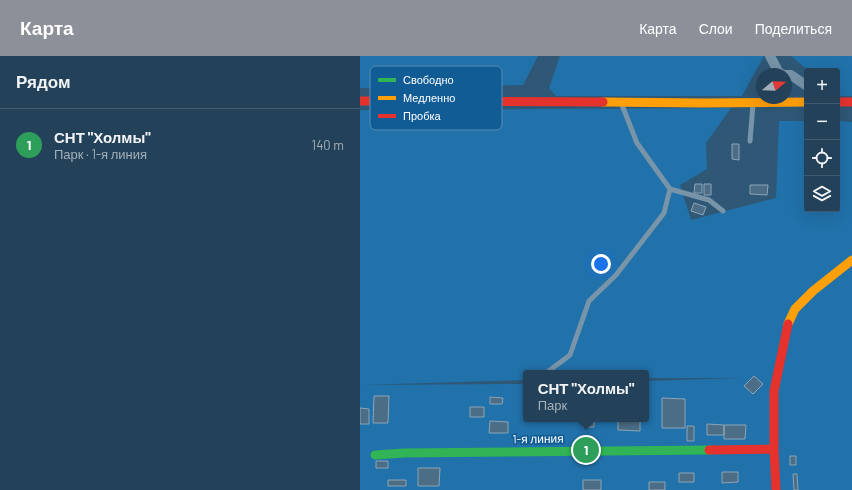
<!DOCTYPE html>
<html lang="ru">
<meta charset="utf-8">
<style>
:root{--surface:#234259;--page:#2f4d62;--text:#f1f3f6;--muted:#a3b0ba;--line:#405b6f;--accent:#8c9099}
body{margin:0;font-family:Barlow,sans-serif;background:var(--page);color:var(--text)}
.controls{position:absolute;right:12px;top:12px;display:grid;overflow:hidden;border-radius:4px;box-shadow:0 4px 16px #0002}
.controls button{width:36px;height:36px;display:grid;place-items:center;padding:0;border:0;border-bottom:1px solid var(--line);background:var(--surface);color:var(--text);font:20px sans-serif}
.compass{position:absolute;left:396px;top:12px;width:36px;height:36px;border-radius:50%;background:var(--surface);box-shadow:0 4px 16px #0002;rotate:71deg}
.you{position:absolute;left:241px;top:208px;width:14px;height:14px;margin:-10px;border:3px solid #fff;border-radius:50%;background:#1a73e8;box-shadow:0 0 0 6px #1a73e833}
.badge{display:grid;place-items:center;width:26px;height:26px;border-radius:50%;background:var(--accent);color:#fff;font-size:13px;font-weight:700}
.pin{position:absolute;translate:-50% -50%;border:2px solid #fff;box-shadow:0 1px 4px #0006}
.popup{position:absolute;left:163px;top:314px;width:126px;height:52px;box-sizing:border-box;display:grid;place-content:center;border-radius:4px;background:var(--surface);filter:drop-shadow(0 1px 3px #0005);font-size:13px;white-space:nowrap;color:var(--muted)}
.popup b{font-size:15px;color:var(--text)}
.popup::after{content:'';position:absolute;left:50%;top:100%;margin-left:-8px;border:8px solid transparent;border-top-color:var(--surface)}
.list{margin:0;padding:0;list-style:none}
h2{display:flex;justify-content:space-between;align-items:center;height:52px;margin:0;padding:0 16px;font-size:17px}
h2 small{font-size:13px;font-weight:400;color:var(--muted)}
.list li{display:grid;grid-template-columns:26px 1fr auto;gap:12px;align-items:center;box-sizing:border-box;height:72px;padding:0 16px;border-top:1px solid var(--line)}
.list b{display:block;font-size:15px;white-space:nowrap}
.list p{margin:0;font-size:13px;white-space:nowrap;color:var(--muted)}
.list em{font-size:13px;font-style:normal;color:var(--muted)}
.icon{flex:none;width:22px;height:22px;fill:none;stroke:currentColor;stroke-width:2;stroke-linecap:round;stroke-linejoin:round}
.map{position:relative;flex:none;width:492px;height:434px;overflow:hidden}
header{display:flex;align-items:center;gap:24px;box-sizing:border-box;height:56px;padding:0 20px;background:var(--accent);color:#fff}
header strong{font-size:19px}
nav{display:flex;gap:22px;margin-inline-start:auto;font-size:14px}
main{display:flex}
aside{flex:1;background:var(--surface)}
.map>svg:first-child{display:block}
</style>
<header>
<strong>Карта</strong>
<nav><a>Карта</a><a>Слои</a><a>Поделиться</a></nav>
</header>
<main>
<aside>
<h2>Рядом<small></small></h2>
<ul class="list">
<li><span class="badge" style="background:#2e9e5b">1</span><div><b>СНТ &quot;Холмы&quot;</b><p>Парк · 1-я линия</p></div><em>140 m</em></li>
</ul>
</aside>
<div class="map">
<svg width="492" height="434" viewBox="0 0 492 434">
<rect width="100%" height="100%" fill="#2f5877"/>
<path fill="#2171aa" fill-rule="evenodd" d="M0,0H178L163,29L0,32Z
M200,0H404L382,40H196L189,32Z
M431,0H492V40H479L477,38V15H449Z
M371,52L346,87L347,113L320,129L331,164L416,142L419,65H447V153H477V65L492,66V434H0V54ZM166,317H286V322H381L286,325V363H166V328L3,329L166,324Z"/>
<path fill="#4c6d86" stroke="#8ca5b7" d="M372,88H379V104L372,103Z
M335,128H342V137H334Z
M344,128H351V139H344Z
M390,129H408L407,139L390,138Z
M334,147L346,151L343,159L331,155Z
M394,320L403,328L393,338L384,330Z
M14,340H29L28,367H13Z
M130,341L143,342L142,348H130Z
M302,342L325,343V372H302Z
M110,351H124V361H110Z
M0,352L9,353V368H0Z
M223,363H234V371H223Z
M258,363H280V375L258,374Z
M130,365L148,366V377H129Z
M347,368L364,369V379H347Z
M364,369H386L385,383H364Z
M327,370H334V385H327Z
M430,400H436V409H430Z
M16,405H28V412H16Z
M58,412H80L79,430H58Z
M362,416H378V426L362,427Z
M319,417H334V426H319Z
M433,418H437L438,434H434Z
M28,424H46V430H28Z
M223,424H241V434H223Z
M289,426H305V434H289Z"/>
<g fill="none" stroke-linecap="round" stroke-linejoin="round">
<path stroke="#7794a9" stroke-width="5" d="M390,85L393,48
M310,133L349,144L363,155
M186,317L210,299L229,245L256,219L304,157L310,133L277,87L262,49"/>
<path stroke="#7794a9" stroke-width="10" d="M410,0L419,17L422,18
M426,19H431L447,30"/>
<path stroke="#30b455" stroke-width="9" d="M15,399L44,397L349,394"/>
<path stroke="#ff9f0a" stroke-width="9" d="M243,46L344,47L447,46
M428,268L435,253L453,235L492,204"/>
<path stroke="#e5322d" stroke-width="9" d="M0,45L243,46
M477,46H492
M349,394L414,393
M416,434L414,393V335L428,268"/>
</g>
<g text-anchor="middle" stroke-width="3.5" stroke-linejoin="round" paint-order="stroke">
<g font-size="12" fill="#fff" stroke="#115c95">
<text transform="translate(178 383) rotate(-1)" y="4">1-я линия</text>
</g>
</g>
<rect x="10" y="10" width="132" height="64" rx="6" fill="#115c95" stroke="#588db5" stroke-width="1"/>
<rect x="18" y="22" width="18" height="4" fill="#30b455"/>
<rect x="18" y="40" width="18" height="4" fill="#ff9f0a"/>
<rect x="18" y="58" width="18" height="4" fill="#e5322d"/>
<g font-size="11" fill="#fff">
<text x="43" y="28">Свободно</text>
<text x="43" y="46">Медленно</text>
<text x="43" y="64">Пробка</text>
</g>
</svg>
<div class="controls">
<button>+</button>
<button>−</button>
<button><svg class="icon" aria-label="locate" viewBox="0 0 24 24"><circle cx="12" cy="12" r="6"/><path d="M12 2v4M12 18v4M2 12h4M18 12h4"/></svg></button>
<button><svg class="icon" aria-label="layers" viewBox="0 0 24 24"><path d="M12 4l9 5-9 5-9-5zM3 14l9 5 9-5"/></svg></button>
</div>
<svg class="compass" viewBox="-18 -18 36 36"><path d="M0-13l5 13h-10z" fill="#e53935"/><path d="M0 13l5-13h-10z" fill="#a3b0ba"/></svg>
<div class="you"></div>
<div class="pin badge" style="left:226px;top:394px;background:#2e9e5b">1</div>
<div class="popup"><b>СНТ &quot;Холмы&quot;</b>Парк</div>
</div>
</main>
